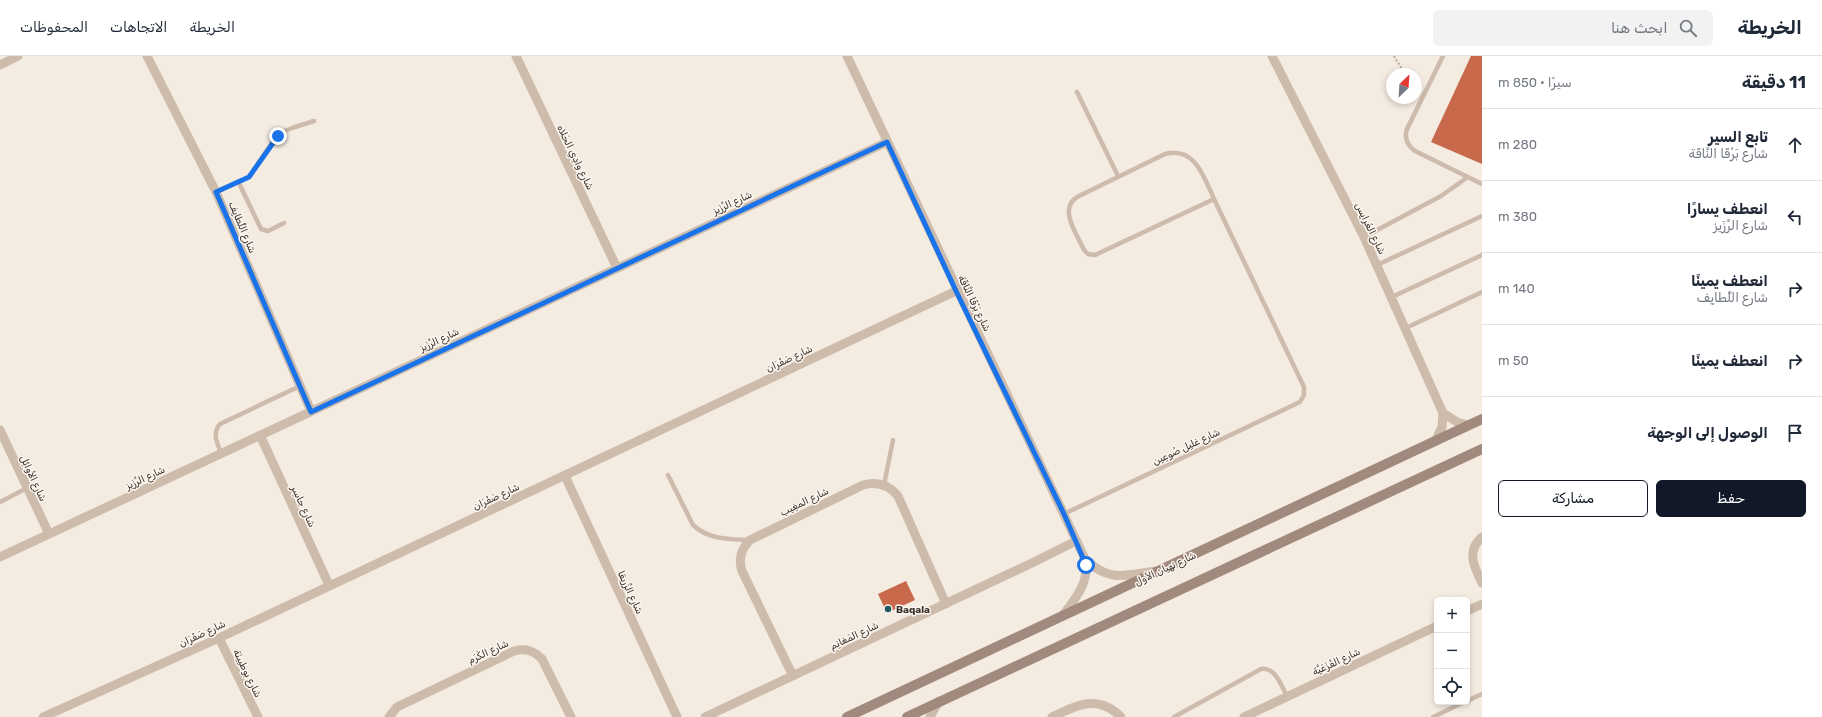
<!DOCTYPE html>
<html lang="ar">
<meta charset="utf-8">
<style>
:root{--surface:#fff;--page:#f2f2f3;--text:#1f2937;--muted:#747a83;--line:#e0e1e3;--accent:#111827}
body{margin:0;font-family:Rubik,"Noto Naskh Arabic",sans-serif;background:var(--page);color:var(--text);direction:rtl}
.controls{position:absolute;right:12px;bottom:12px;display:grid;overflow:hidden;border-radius:6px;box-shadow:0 2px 6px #0003}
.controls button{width:36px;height:36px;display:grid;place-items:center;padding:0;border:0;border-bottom:1px solid var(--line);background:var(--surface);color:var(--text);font:20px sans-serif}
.compass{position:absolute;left:1386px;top:12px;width:36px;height:36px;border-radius:50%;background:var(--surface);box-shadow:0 2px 6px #0003;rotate:25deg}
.stop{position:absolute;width:12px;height:12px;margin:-9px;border:3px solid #1a73e8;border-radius:50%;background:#fff}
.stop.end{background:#1a73e8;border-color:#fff;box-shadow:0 1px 4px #0008}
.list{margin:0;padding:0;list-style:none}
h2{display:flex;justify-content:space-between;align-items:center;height:52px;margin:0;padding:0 16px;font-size:17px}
h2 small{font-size:13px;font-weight:400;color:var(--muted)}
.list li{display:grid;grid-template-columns:26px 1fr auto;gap:12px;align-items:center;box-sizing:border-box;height:72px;padding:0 16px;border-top:1px solid var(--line)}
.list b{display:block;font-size:15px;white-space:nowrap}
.list p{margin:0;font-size:13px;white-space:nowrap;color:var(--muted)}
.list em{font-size:13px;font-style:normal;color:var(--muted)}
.actions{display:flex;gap:8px;padding:12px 16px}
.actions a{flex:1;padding:9px 0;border:1px solid var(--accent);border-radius:6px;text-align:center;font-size:14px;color:var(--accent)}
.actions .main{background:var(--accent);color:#fff}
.icon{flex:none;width:22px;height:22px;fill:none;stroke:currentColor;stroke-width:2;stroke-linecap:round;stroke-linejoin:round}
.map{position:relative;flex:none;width:1482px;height:661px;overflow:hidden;direction:ltr}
header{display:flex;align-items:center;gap:24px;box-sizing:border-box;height:56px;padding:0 20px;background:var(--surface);border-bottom:1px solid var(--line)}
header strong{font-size:19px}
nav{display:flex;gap:22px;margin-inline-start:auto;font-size:14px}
.search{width:280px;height:36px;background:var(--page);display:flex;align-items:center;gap:10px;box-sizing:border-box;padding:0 14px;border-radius:6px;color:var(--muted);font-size:15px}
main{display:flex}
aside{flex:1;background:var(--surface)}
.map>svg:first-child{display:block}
</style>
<header>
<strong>الخريطة</strong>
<div class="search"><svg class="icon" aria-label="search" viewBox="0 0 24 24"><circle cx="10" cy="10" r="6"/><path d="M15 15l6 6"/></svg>ابحث هنا</div>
<nav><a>الخريطة</a><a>الاتجاهات</a><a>المحفوظات</a></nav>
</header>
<main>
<aside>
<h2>11 دقيقة<small>سيرًا · 850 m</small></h2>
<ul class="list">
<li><svg class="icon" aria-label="ahead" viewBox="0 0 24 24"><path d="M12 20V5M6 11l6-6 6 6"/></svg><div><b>تابع السير</b><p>شارع بَرْقَا النَّاقَة</p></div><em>280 m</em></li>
<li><svg class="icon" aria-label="left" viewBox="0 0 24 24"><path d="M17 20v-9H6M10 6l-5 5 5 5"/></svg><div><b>انعطف يسارًا</b><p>شارع الرِّزَيز</p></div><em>380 m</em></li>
<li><svg class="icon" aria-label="right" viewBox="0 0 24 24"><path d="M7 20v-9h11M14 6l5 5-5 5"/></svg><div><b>انعطف يمينًا</b><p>شارع اللَّطايِف</p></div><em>140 m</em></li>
<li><svg class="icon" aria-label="right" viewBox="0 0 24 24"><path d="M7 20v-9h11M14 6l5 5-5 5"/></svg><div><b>انعطف يمينًا</b></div><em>50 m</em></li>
<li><svg class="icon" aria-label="arrive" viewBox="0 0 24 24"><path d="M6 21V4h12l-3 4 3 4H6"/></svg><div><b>الوصول إلى الوجهة</b></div></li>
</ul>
<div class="actions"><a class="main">حفظ</a><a>مشاركة</a></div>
</aside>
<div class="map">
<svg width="1482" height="661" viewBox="0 0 1482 661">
<rect width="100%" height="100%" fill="#f4ebe1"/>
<path fill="#c8694b" d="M1471,0H1482V108L1431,86Z
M906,525L915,544L887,557L878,538Z"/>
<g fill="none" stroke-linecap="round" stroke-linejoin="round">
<path stroke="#b9a596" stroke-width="2" stroke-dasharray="2 2" stroke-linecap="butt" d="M1394,0L1405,18"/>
<path stroke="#cdbbac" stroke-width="4.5" d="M1443,0L1407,73C1404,82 1407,89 1415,95L1482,128
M1077,36L1118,120
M239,127L261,173L268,175L284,167
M216,136L249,121L273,85L282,76L292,72L314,65
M1364,181L1441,140L1468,121
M1377,209L1482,160
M1392,241L1482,199
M1406,272L1482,236
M221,397C217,387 212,377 220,368L300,330
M668,419L693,469C709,484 729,483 750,484
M884,429L893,384
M0,446L27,432
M1064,458L1300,346L1304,339V331L1214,143C1204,121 1195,90 1165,98L1077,141C1058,153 1077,178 1084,194L1088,198L1095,199L1214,143
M1467,645L1482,638
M1174,661L1261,613C1276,611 1281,630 1287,640
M1433,661L1464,646"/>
<path stroke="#cdbbac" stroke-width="9" d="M147,0L216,136L311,355
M516,0L617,212
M847,0L1085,503C1090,526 1076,542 1063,559
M1272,0L1364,181L1443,357L1457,366L1467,369
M0,9L18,0
M0,374L49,478
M260,379L329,529
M1436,384L1442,371L1443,357
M565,420L677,661
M1482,481C1466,495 1474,511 1482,527
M0,501L887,86
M1085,503C1110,527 1124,519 1156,515
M1467,555L1482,548
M219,582L258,661
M793,620L742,515C738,503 741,493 750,484L863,429C877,425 889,429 898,440L946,548
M43,661L219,582L956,235
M389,661L397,651L514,595C525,592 533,594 542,603L571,661
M705,661L1032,507L1076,485
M930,661L939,645
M1052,661C1077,649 1098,638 1121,661
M1244,661L1437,570"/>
<path stroke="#a18a7d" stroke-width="10" d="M847,661L1482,363
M907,661L1482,393"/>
</g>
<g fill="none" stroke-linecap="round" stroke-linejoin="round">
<path stroke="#1a73e8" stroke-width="5" d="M278,80L249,121L216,136L311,356L887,86L956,235L1064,458L1086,509"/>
</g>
<circle fill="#1f5a5e" stroke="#fbf5ee" stroke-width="1.5" cx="888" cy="553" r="4"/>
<g text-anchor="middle" stroke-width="3" stroke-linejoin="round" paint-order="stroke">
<g font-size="10" fill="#3b302b" stroke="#fbf5ee">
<text transform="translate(576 101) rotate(64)" y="4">شارع وادِي الحَلاه</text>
<text transform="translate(732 146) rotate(-25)" y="4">شارع الرِّزَيز</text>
<text transform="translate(243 171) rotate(67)" y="4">شارع اللَّطايِف</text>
<text transform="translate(1371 172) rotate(64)" y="4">شارع الغَرايِس</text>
<text transform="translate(975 247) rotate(64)" y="4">شارع بَرْقَا النَّاقَة</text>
<text transform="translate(439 283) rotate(-25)" y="4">شارع الرِّزَيز</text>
<text transform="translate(789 302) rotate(-25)" y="4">شارع صَفْرَان</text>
<text transform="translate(1186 390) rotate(-25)" y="4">شارع غليل صُوعِين</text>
<text transform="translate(145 421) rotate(-25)" y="4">شارع الرِّزَيز</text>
<text transform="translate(34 422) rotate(65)" y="4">شارع الأوائِل</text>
<text transform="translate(496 440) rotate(-25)" y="4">شارع صَفْرَان</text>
<text transform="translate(804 445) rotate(-26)" y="4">شارع المغِيب</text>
<text transform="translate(304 450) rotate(65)" y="4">شارع جاسِر</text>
<text transform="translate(1165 512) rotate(-25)" y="4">شارع نهيان الأول</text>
<text transform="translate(631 536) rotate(65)" y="4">شارع الزِّريقا</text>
<text transform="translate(202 577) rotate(-25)" y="4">شارع صَفْرَان</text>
<text transform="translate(854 579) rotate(-25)" y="4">شارع المَغانِم</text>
<text transform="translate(488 595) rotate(-25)" y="4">شارع الكَرَم</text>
<text transform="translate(1336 605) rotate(-25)" y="4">شارع الفْزَعَيَّة</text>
<text transform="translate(248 617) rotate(64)" y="4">شارع بوطيينَة</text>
</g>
<g font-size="10" font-weight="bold" fill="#3b302b" stroke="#fbf5ee" text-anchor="start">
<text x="896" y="557">Baqala</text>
</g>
</g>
</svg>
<div class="controls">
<button>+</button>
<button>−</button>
<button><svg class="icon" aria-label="locate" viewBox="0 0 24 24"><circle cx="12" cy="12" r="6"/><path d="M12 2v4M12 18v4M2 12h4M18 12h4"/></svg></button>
</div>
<svg class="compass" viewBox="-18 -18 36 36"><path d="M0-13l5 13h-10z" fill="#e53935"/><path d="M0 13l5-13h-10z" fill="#747a83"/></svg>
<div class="stop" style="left:1086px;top:509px"></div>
<div class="stop end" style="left:278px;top:80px"></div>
</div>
</main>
